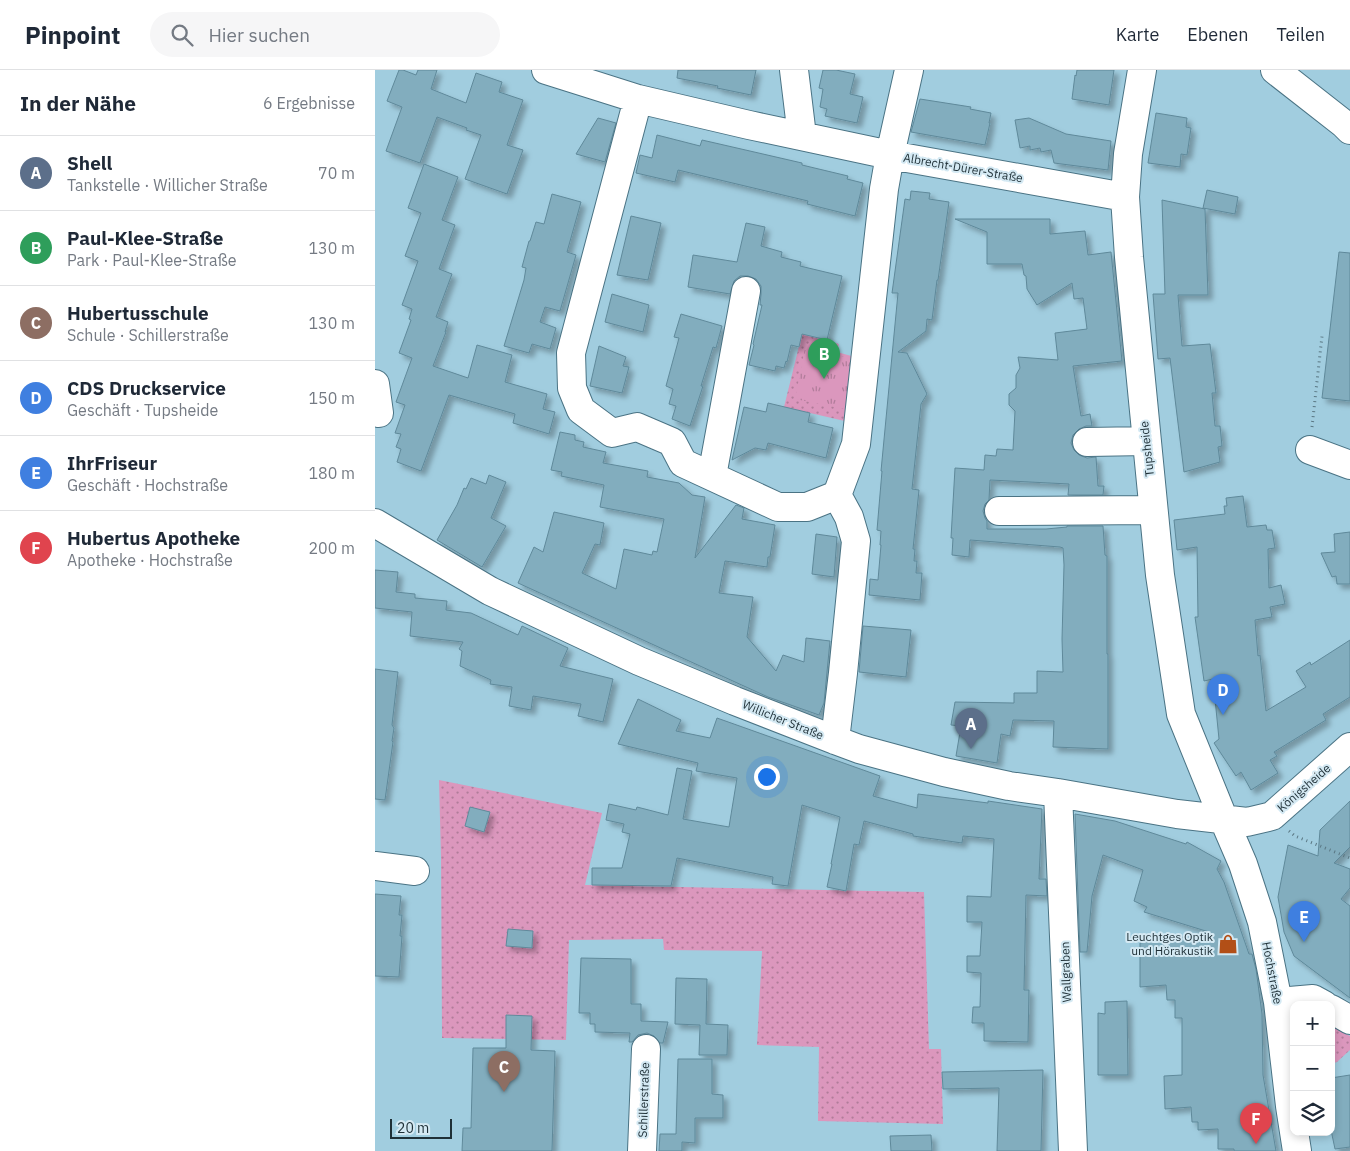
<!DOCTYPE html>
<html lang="de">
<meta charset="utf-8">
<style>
:root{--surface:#fff;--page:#f6f6f7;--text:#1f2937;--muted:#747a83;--line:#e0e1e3;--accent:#ea580c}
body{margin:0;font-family:"IBM Plex Sans",sans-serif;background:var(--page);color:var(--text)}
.controls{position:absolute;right:15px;bottom:15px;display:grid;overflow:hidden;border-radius:10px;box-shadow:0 2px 8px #0003}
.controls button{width:45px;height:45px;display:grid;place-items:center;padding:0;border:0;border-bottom:1px solid var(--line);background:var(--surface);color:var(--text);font:25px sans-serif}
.scale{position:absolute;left:15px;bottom:12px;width:62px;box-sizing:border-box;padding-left:5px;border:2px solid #1f3037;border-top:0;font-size:14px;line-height:18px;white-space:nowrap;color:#1f3037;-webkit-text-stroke:4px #d4e9f3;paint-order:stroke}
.you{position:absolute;left:391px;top:706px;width:18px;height:18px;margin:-12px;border:4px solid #fff;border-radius:50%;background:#1a73e8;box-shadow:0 0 0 8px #1a73e833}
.badge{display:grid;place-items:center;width:32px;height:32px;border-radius:50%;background:var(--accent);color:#fff;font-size:16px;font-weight:700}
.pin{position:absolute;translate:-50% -41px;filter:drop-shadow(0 1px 2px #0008)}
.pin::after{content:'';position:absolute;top:26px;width:18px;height:15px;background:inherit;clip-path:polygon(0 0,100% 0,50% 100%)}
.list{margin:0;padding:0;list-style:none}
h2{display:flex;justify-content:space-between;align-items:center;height:65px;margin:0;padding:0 20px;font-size:21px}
h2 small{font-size:16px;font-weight:400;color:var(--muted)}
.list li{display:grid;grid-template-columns:32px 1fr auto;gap:15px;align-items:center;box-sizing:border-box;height:75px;padding:0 20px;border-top:1px solid var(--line)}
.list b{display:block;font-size:19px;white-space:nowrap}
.list p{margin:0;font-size:16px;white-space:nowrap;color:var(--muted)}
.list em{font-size:16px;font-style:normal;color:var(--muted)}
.icon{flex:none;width:28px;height:28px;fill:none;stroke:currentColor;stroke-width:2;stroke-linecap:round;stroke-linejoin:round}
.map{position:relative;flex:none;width:975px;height:1081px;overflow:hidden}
header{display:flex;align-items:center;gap:30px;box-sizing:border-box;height:70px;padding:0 25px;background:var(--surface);border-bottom:1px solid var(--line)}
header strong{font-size:24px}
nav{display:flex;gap:28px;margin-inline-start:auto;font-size:18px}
.search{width:350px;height:45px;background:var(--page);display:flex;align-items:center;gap:12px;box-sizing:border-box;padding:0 18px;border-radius:28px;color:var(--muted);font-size:19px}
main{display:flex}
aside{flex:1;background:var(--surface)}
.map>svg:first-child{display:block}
</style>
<header>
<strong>Pinpoint</strong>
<div class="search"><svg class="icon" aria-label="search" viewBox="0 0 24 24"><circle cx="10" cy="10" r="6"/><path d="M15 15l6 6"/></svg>Hier suchen</div>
<nav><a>Karte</a><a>Ebenen</a><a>Teilen</a></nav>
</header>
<main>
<aside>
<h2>In der Nähe<small>6 Ergebnisse</small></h2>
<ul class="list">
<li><span class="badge" style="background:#5c6f8a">A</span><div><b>Shell</b><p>Tankstelle · Willicher Straße</p></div><em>70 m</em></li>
<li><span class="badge" style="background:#2e9e5b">B</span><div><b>Paul-Klee-Straße</b><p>Park · Paul-Klee-Straße</p></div><em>130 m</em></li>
<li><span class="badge" style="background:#8d6e63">C</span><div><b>Hubertusschule</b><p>Schule · Schillerstraße</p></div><em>130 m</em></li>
<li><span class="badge" style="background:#3f7fe0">D</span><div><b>CDS Druckservice</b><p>Geschäft · Tupsheide</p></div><em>150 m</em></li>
<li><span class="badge" style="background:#3f7fe0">E</span><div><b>IhrFriseur</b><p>Geschäft · Hochstraße</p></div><em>180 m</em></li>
<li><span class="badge" style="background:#e0444e">F</span><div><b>Hubertus Apotheke</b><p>Apotheke · Hochstraße</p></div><em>200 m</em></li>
</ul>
</aside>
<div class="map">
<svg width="975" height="1081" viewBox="0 0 975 1081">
<defs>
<pattern id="grass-dots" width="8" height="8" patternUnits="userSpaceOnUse" patternTransform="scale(1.25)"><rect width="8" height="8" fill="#db97bd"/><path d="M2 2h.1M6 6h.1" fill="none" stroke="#b17c9a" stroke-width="1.8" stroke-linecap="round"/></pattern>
<pattern id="park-tufts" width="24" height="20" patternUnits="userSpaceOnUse" patternTransform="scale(1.25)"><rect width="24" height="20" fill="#db97bd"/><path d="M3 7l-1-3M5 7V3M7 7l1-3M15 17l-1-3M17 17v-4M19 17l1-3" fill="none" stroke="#b17c9a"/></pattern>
<filter id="shadow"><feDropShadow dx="4.5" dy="4.5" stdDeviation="2.5" flood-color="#0004"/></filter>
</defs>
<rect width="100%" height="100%" fill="#a1cddf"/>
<path fill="url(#grass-dots)" d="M427,264L464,274L462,282L480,287L474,352L409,337Z
M64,710L227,743L210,815L549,822L554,979H566L568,1054L443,1051L444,977L382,975L387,881L289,880L288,869L194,870L191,970L67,968L66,788Z
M956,956L975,966V980L962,992L956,994Z"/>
<path fill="url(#park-tufts)" d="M430,278L478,289L470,339L420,329Z"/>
<path fill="#82adbe" stroke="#5f899a" filter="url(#shadow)" d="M24,0H28L41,5L43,0H62L56,19L91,33L101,3L127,12L124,22L148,30L132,75L148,80L132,124L90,109L106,65L91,60L92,58L62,47L45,93L11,81L27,37L12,31Z
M303,0H381L376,25L342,18L343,16L302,8Z
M448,0H461L480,4L475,24L488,27L482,53L450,46L452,39L445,37L448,19L444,18Z
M702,0H739L734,35L697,29L700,5L701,6Z
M545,29L596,37L595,39L616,43L614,53H615L610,75L536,62Z
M781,43L812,48L811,57L816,58L812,85L806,84L805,97L773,93Z
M223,48L241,53L230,92L201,84Z
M654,48L691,64L736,71L733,100L679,93L676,80L666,82L665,78L655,80V76L645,78L640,50Z
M282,65L325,76L327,70L427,93V95L473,106L472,109L488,113L480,146L432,134L433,131L303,100L300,112L261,103L265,85L277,88Z
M49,94L83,107L67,150L80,155L64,199L77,204L61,247L73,252L70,262H71L58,296L93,308L102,275L137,285L130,312L172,324L168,339L180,342L174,364L138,353L140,344L74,325L46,401L22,392L26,379L21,377L26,364L20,363L30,335L21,332L37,288L24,283L36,250L34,249L37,239L27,235L43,191L30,186L46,143L33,138Z
M832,120L863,127L860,144L828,138Z
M536,121L555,123L554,129L574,132L563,210H562L557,250L552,249L551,261L523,282L532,283L552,324L546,334L537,419L544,420L538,479H540L539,491H542L541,503H547L545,530L494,525L495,509L503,510L506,475H505L506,461L502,460L507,401H506L523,223H517L530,129L535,130Z
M177,124L206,132L192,182L201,185L185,241L170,237L165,252L181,258L175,279L157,274L154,283L129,276L149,210L151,198L147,197L154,171H155L161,152L169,154Z
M787,130L830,139L833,225H803L807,276L835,274L841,323H837L840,356H845L847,376L843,377L845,392L809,402L795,288L783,289L778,224H790Z
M256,146L286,153L273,210L242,205Z
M580,149H675V164L710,161L713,185L736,182L747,291L698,296L706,346L715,344L717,356H711L704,359L698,365L696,373L699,380L704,385L712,388L721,387L723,416H729L728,425H693L694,414L615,410L614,430L610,434L608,441L610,448L612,451V459H671L692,457V456H728L730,485L732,486V584H733V679L678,677L679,651L638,650L635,666L626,664L622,693L581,686L586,656L576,655L580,632L639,633V623H662V601L688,602L687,569L689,495L688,478L685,477L595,470L594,487L577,485L578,468H576L580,398L609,400L610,385L621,386L622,379L638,380L640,341L634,335V324L641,318V305L645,298L643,287L683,290L680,263L712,259L708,228L699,229L697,213L662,235L652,219L651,206L649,205L647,194H612V162Z
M371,153L390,157L386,176L407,182L406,187L426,192L425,196L467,206L452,270L427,264L424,277L416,275L412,292L411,291L409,298L401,296L400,301L374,295L379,275L378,274L387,235H385L386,224V216L381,209L373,206H365L359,211L355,224L313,217L318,185L362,192Z
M964,182L975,183V331L947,328Z
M237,224L274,235L268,262L230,252Z
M306,244L347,256L341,278L338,277L326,316H328L315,356L297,349L301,336L294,334L298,319L291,316L304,268L299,267Z
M224,276L251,287L248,296L254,297L247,323L215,316Z
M393,333L435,343L433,352L458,358L451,388L393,373L391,380L380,378L357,390L369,337L391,342Z
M185,362L200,365V370L209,372L208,377L231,382L228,393L273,401L272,407L304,413L317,425L330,427L320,488L361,435L369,438L367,449L400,455L395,487H393L392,497L350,491L344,523L378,527L372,567L401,601L408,585L429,592L431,568L455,571L449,633L444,645L393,627L143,513L159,477L168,482L179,442L229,453L225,475L220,474L207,503L241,519L249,479L277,485L278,481L282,482L289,449L225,437L229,415L186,406L187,402L176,400Z
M114,405L131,412L116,448L131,456L107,497L62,470L82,435L89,418L91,419L96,408L111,414Z
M868,426L872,457L891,455L892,460H897L900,478L893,479L894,518L906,515L910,534L895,537L897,547L880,550L883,586L885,585L891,641L931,617L921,601L935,592L936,595L975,570V627L948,644L951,650L899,682L902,686L895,690L903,703L876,720L866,702L861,706L839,673L844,669L838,609L829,611L820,547H823L822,477L802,480L799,450L850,444L849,436H852L851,428Z
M975,462V514H962L961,506L957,507L946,483L960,482L959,464Z
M441,464L462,467L459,507L437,504Z
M0,500L23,502L21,522L40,524V528L72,531L71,540L96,543L143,565L147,556L193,578L185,596L238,609L228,652L203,646L206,634L158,626L156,640L134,636L137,617L115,614L116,610L85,596L87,581L84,579L88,572L35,566L37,542L0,538Z
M488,556L536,560L531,607L484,602Z
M0,599L23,602L17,655L19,658L17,671L18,672L10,730L0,729Z
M263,629L306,650L301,661L335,668L342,648L505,706L498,726L542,738L543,724L613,733V731L667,739L664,809H671L672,826L651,825L649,920H654L653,972L609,971V953H597L598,937H605L606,903L592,902V886H605L607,852H592V826L616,827L619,769L588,766L587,773L538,766V764L489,751L484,775L479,774L471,821L452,817L457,794H456L465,747L427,735L413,816L397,814L398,807L302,788L296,816L217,815V798H247L255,764L247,762L249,754L231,750L234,734L261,740L262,737L293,745L302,698L317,701L308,749L354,757L362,708L321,701L323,693L243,674Z
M975,731V777L959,793L975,799V818L966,829L975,836V928L919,886L909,862L903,827L913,775L943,786L945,760Z
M95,737L115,742L109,762L90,756Z
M700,744L740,751L811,774L812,772L846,791L842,799L849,812L874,884H877L881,899L887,944L888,1005L901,1081H859V1079H843V1059L823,1060V1052H817L816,1037L790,1039L789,1006L807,1005V948H800V930H792L791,915L765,917V873L834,862L769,842L772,837L759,831L768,800L728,785L717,826L712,882H705Z
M0,824L26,826L24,845H27L25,866H27L24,907L0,906Z
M133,859L158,861L157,878L131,876Z
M206,888L256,889V934H266V951L293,952L288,973H285L279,966L272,963L263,965L257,972H254L255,963L220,962V954H215V943H204Z
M301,908L332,909L331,954L353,955L352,985H324L325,955L300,954Z
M752,931L753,1005H723V943L730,944V932Z
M131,945L157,946L156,980L180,981L177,1081H87L88,1058H96L98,978H131Z
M303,989H337V1024L348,1025V1048H320V1073L307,1072V1081H284L285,1064H301Z
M668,1000L666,1081H622L624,1018L568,1019L567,1002Z
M975,1005V1077L960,1079L956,1060V1008Z
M556,1065L557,1081H516L515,1066Z"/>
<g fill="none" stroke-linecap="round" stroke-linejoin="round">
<defs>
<path id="minor" d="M171,0L263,29L374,55L515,85L750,127
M419,0L427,66
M767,0L753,84L750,127L754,187L785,505L806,644L849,750L868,794L887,852L903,932L915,1036L922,1081
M900,0L969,54L975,60
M263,29L196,283L197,318L206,340L237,363L262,357L297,372L308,393L403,437H432L462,425L481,374L509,119L515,85L534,0
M0,314L4,343
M712,372L772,371
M935,380L975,395
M337,406L371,221
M624,441L778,440
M0,453L115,521L264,591L360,631L460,670L484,679L569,702L634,716L683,723L802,744L872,752L897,746L975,677
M460,670L468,603L481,471L474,447L462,425
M683,723L698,1081
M0,796L40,801
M903,932L938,929L949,935
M956,939L975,950
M267,1081L271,979"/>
</defs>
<use href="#minor" stroke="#4a7384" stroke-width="30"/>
<path stroke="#5a7783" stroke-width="3" stroke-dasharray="1 4" stroke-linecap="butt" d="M937,357L947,266
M914,761L920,766L975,788"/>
<use href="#minor" stroke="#fff" stroke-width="28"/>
</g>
<defs>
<symbol id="shop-bare" viewBox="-9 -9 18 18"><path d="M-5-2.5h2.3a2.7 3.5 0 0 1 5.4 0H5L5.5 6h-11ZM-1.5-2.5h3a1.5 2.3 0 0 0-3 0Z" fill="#b24f17" stroke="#d4e9f3" stroke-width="2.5" paint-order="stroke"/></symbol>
</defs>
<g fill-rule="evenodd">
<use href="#shop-bare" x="839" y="860" width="28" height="28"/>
</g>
<g text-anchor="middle" stroke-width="4" stroke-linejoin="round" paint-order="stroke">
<g font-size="12" fill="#1f3037" stroke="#d4e9f3">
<text transform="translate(588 98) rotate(10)" y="4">Albrecht-Dürer-Straße</text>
<text transform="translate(772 379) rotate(-96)" y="4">Tupsheide</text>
<text transform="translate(408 650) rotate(22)" y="4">Willicher Straße</text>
<text transform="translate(929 718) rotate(-41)" y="4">Königsheide</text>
<text transform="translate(691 902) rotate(-92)" y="4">Wallgraben</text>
<text transform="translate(897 903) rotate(79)" y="4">Hochstraße</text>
<text transform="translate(269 1030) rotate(-88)" y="4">Schillerstraße</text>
</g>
<g font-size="12" fill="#1f3037" stroke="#d4e9f3" text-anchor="end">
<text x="838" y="871">Leuchtges Optik<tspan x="838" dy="14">und Hörakustik</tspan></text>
</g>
</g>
</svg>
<div class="controls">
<button>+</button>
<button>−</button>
<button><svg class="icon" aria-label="layers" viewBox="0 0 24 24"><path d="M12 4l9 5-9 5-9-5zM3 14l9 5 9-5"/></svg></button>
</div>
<div class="scale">20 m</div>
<div class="you"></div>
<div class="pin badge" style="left:596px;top:679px;background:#5c6f8a">A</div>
<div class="pin badge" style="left:449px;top:309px;background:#2e9e5b">B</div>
<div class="pin badge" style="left:129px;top:1022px;background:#8d6e63">C</div>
<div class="pin badge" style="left:848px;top:645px;background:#3f7fe0">D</div>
<div class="pin badge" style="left:929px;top:872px;background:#3f7fe0">E</div>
<div class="pin badge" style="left:881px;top:1074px;background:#e0444e">F</div>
</div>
</main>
